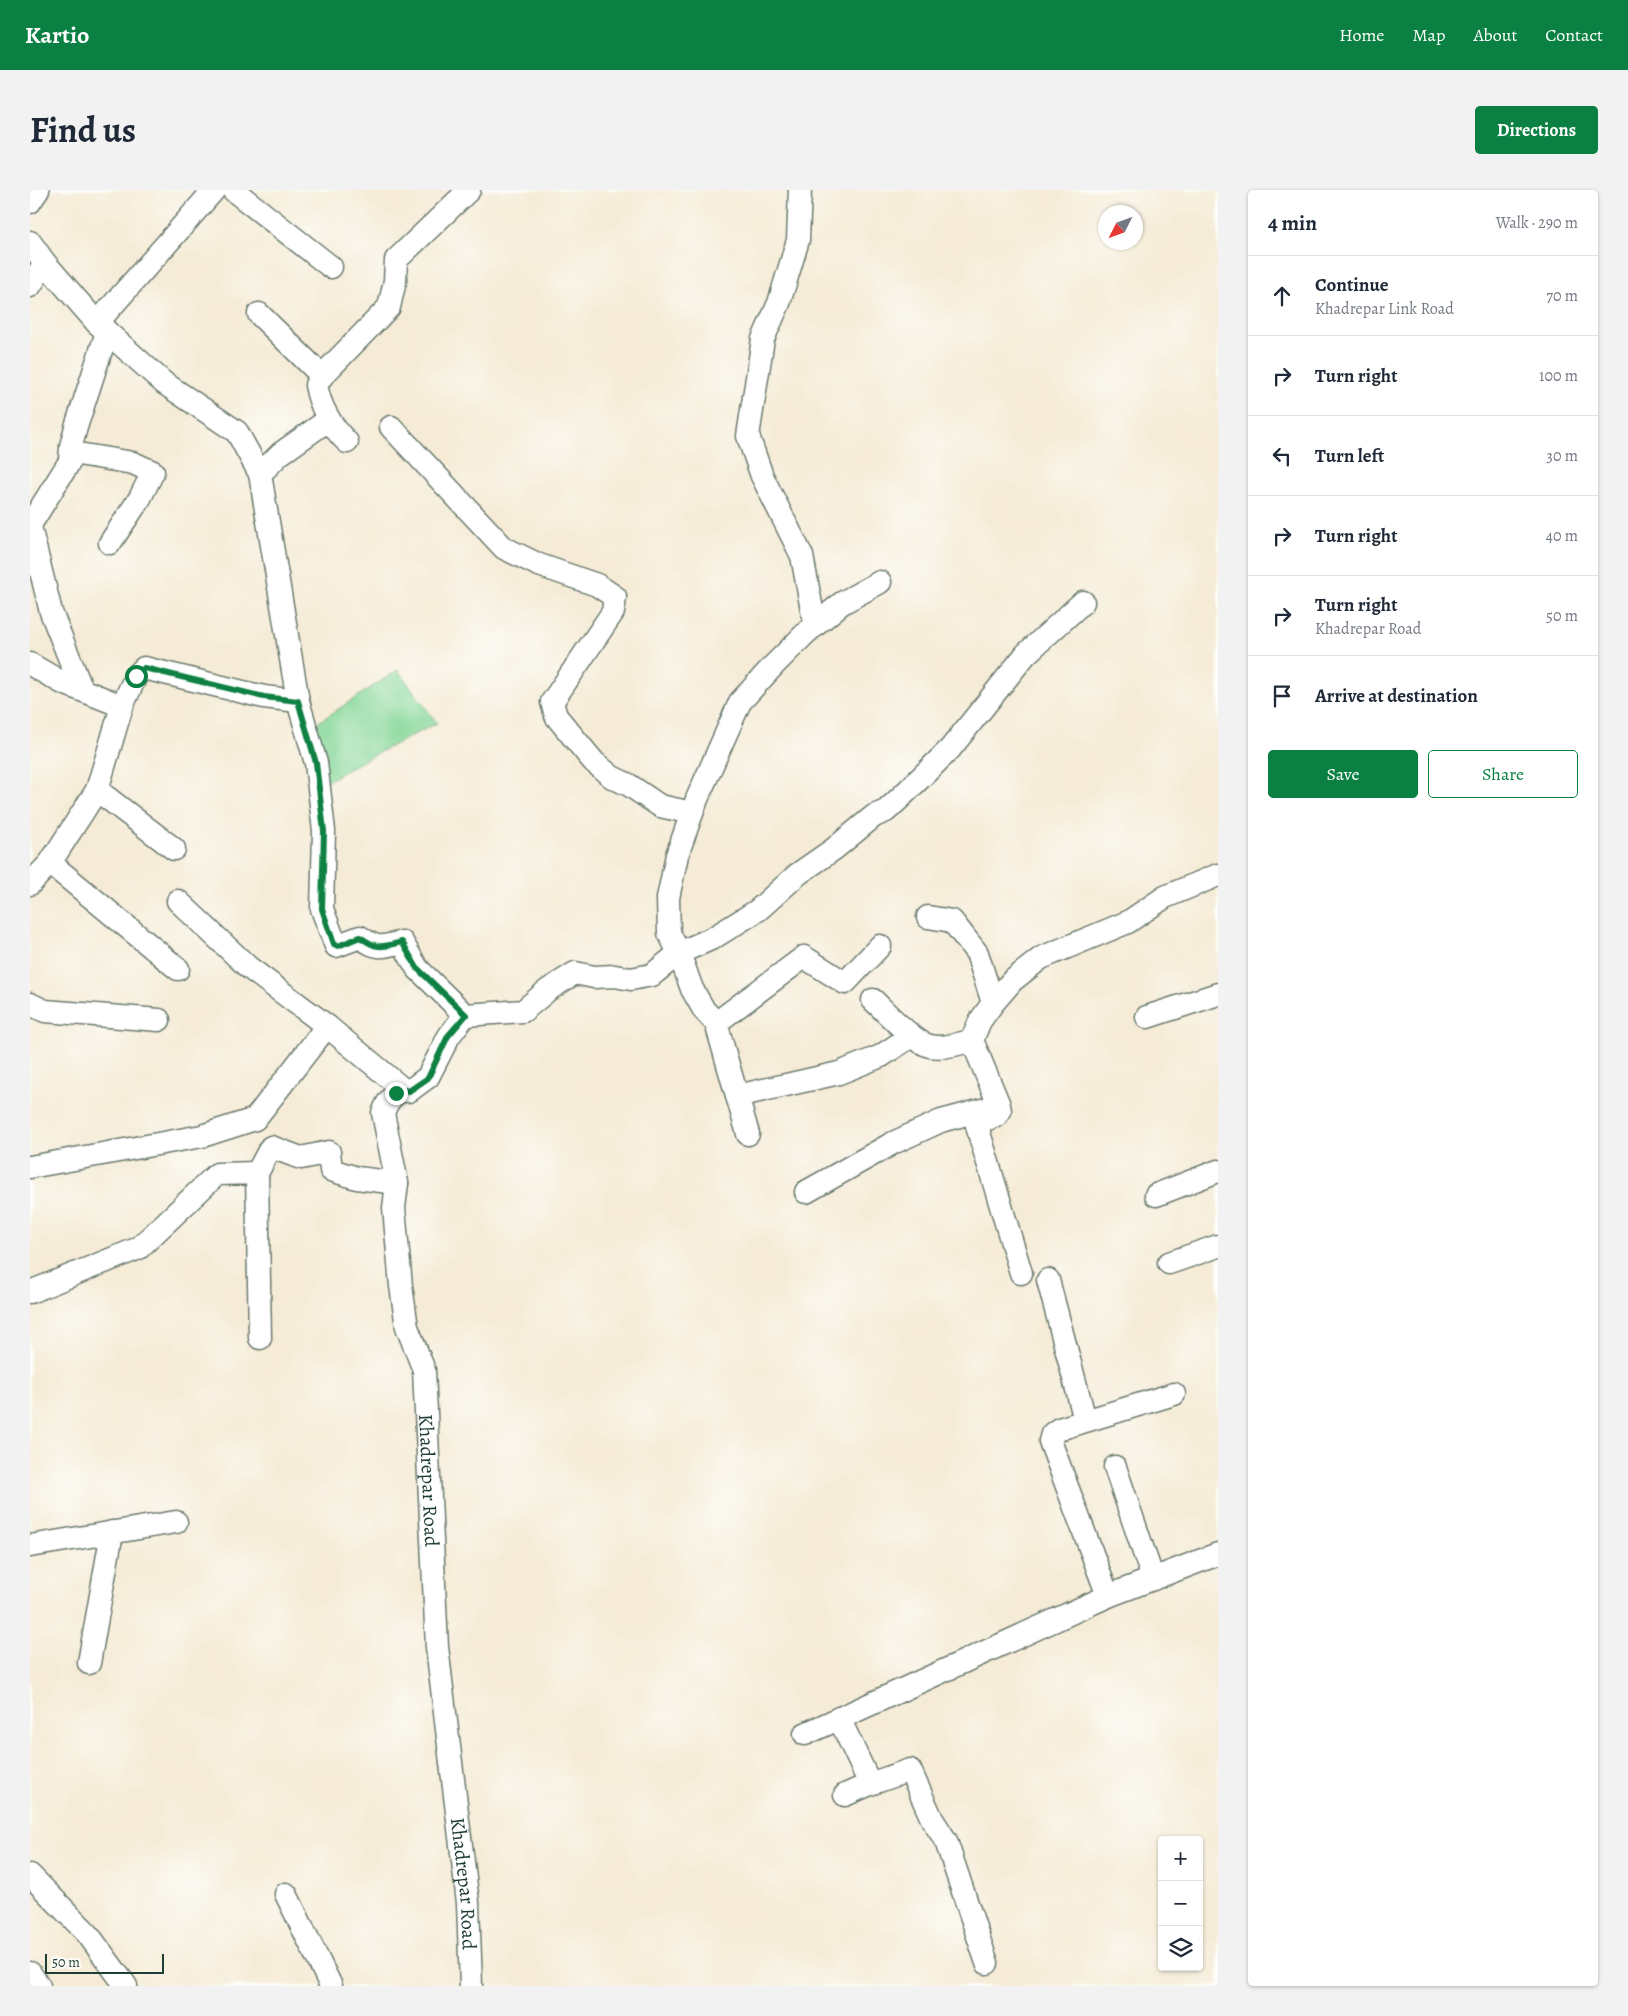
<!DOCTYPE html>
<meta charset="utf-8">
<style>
:root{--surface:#fff;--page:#f2f2f3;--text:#1f2937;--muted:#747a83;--line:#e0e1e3;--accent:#0b8043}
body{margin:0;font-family:Alegreya,serif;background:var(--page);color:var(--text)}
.controls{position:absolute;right:15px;bottom:15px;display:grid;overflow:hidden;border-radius:5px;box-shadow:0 1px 4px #0004}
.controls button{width:45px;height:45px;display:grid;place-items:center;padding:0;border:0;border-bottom:1px solid var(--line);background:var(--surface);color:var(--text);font:25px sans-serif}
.compass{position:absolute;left:1068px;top:15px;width:45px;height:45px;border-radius:50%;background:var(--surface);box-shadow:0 1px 4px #0004;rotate:228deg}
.scale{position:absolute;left:15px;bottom:12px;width:119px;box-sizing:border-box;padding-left:5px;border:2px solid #1f3d34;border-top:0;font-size:14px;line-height:18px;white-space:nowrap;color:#1f3d34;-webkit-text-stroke:4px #fdfcf7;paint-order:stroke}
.stop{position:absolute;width:15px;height:15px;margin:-11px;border:4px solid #0b8043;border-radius:50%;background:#fff}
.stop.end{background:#0b8043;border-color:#fff;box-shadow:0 1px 5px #0008}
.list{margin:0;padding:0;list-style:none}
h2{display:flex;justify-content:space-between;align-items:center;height:65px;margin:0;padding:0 20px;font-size:21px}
h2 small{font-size:16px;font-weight:400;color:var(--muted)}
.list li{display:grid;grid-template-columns:32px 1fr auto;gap:15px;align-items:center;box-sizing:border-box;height:80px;padding:0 20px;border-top:1px solid var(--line)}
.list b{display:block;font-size:19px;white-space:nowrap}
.list p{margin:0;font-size:16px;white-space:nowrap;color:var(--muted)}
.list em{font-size:16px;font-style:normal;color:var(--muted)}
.actions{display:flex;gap:10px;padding:15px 20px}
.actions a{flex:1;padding:11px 0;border:1px solid var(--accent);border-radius:5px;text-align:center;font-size:18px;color:var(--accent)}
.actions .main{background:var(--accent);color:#fff}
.icon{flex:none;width:28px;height:28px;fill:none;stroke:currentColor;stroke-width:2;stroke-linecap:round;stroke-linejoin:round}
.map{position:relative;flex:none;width:1188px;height:1796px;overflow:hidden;border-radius:5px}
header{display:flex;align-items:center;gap:30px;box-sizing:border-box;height:70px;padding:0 25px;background:var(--accent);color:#fff}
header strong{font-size:24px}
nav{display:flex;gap:28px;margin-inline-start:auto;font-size:18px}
.intro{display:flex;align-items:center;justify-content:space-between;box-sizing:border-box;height:120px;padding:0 30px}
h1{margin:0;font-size:35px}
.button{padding:12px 22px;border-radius:5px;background:var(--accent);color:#fff;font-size:18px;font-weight:700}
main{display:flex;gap:30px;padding:0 30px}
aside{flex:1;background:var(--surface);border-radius:5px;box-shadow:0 1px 4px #0004}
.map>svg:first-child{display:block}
</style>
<header>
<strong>Kartio</strong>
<nav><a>Home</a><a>Map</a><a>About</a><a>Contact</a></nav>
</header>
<div class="intro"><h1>Find us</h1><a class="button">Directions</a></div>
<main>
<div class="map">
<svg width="1188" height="1796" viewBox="0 0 1188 1796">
<rect width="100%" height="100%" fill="#fdfcf7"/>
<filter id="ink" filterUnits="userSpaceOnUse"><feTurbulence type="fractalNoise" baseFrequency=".02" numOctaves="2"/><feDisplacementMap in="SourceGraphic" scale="10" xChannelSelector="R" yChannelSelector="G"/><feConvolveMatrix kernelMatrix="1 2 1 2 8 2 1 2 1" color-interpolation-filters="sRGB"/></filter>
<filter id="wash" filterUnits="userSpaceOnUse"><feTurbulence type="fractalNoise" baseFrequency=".0096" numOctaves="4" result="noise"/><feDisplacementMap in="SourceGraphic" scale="20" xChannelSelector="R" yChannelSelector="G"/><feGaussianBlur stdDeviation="1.12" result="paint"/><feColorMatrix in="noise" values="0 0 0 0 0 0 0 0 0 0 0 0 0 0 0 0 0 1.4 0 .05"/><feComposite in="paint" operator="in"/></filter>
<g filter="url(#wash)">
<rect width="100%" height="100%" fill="#f5ebd6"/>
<path fill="#84d798" stroke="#528a66" d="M368,480L407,533L338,568L294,593L284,535Z"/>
</g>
<g filter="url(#ink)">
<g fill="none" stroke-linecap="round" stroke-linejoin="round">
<defs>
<g id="minor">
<path d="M203,0L301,77"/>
<path d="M770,0L768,50L749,113L733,149L718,246L732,286L772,366L785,436"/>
<path d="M0,12L8,0"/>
<path d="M0,52L15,73L67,133L134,193L207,242L230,284L268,511L286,573L294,641L292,719L306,756L330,747C348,760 352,757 372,752L387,778L435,825L493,821L518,800L545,783L564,787L585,786L601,789L622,785L649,763L683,748L728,720L768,684L804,659L844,626L856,621L870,608L920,559L996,464L1053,412"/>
<path d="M0,96L15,73"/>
<path d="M229,124L292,186"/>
<path d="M67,133L184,0"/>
<path d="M361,237L474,358L509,375L567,395L585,407L583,422L522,512L526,526L549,554L564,572L582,587L599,595L630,616L662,623"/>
<path d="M317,252C301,236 290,217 286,195L292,186L359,117L365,91L366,70L439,0"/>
<path d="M42,263L103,273L123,282L110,308L80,353"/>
<path d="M230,284L250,264L298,230"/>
<path d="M0,335L40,271L41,256L46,237L77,142"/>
<path d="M0,337L21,422L52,500"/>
<path d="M0,474L31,492L92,516L106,486L114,478L234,507L268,511"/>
<path d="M67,600L144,659"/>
<path d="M20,673L148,779"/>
<path d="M0,694L20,673L67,600L92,516"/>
<path d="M148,711L218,777L297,836L374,900"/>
<path d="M898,727L922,731L947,763L963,813"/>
<path d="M843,810C856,822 883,852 900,856C913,859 930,854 942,850L950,831L963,813L982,791L1011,768L1098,732L1135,707L1188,685"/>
<path d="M0,814L15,821L129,830"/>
<path id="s1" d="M435,825L419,846L398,887L379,901C365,899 357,912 353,923L367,993L364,1018L371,1096L377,1137L394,1180L407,1457L438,1713L441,1796"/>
<path d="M1117,827L1188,804"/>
<path d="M686,833L774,767L815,793L850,756"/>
<path d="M942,850L969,915L970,921L966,926L948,932L947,936L991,1083"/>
<path d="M707,906L809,883L851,866L881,846"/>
<path d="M718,944L686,833L674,820L662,799L649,763L639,743L638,708L647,665L667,609L710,512L744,475L777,442L812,413L850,392"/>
<path d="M0,977L172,946L225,929L297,836"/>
<path d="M227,983L241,957L271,968L299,962L301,980L327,988L367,993"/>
<path d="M776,1002L863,953L911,931L963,917"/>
<path d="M1126,1005L1188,981"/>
<path d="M1139,1073L1188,1056"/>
<path d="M1018,1090L1055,1230"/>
<path d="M0,1102L109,1058L187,984L227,983L230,1148"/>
<path d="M1085,1277L1123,1389"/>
<path d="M0,1356L146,1332"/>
<path d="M1078,1406L1020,1251L1022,1244L1029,1239L1144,1204"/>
<path d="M59,1473L82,1342"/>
<path d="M809,1528L840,1594"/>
<path d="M775,1544L1078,1406L1188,1364"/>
<path d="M815,1605L840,1594L880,1580L902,1629L916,1651L957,1773"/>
<path d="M0,1685L57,1743L96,1796"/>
<path d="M256,1704L301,1796"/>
<path d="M0,1783L9,1796"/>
</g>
</defs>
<use href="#minor" stroke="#6a7a6d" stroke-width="25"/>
<use href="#minor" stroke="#fff" stroke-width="22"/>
</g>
</g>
<g fill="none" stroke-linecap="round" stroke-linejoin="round" filter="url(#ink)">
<path stroke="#0b8043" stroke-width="6" d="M106,486L114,478L234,507L268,511L286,573L294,641L292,719L304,754L308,756L330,747C348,760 352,757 372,752L387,778L436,825L418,846L398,888L379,901L374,900L366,903"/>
</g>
<g text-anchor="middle" stroke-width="5" stroke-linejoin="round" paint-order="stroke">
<g font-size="20" fill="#1f3d34" stroke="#fdfcf7">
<text dy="7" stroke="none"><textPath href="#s1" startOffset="506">Khadrepar Road</textPath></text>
<text dy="7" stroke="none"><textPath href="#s1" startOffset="911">Khadrepar Road</textPath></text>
</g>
</g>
</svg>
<div class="controls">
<button>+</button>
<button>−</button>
<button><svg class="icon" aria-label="layers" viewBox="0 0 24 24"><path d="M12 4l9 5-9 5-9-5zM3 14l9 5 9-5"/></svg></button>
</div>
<svg class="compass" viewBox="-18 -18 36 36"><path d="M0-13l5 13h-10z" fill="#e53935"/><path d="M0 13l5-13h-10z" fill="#747a83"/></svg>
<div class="scale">50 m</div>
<div class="stop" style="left:106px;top:486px"></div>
<div class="stop end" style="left:366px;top:903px"></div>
</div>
<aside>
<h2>4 min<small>Walk · 290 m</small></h2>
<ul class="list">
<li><svg class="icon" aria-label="ahead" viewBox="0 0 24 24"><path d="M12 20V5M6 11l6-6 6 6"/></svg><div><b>Continue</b><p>Khadrepar Link Road</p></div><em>70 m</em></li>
<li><svg class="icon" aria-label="right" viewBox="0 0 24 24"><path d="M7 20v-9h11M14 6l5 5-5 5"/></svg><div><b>Turn right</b></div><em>100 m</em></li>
<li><svg class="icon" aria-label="left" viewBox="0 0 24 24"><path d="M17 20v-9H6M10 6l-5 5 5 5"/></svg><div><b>Turn left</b></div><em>30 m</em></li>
<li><svg class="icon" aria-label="right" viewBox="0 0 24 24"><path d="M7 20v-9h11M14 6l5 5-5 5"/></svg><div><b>Turn right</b></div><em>40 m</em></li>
<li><svg class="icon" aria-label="right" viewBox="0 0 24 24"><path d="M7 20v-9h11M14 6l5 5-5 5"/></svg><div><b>Turn right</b><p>Khadrepar Road</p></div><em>50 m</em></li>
<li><svg class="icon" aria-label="arrive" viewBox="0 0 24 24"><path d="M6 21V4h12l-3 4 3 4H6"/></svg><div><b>Arrive at destination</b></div></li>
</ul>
<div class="actions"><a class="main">Save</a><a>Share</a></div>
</aside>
</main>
